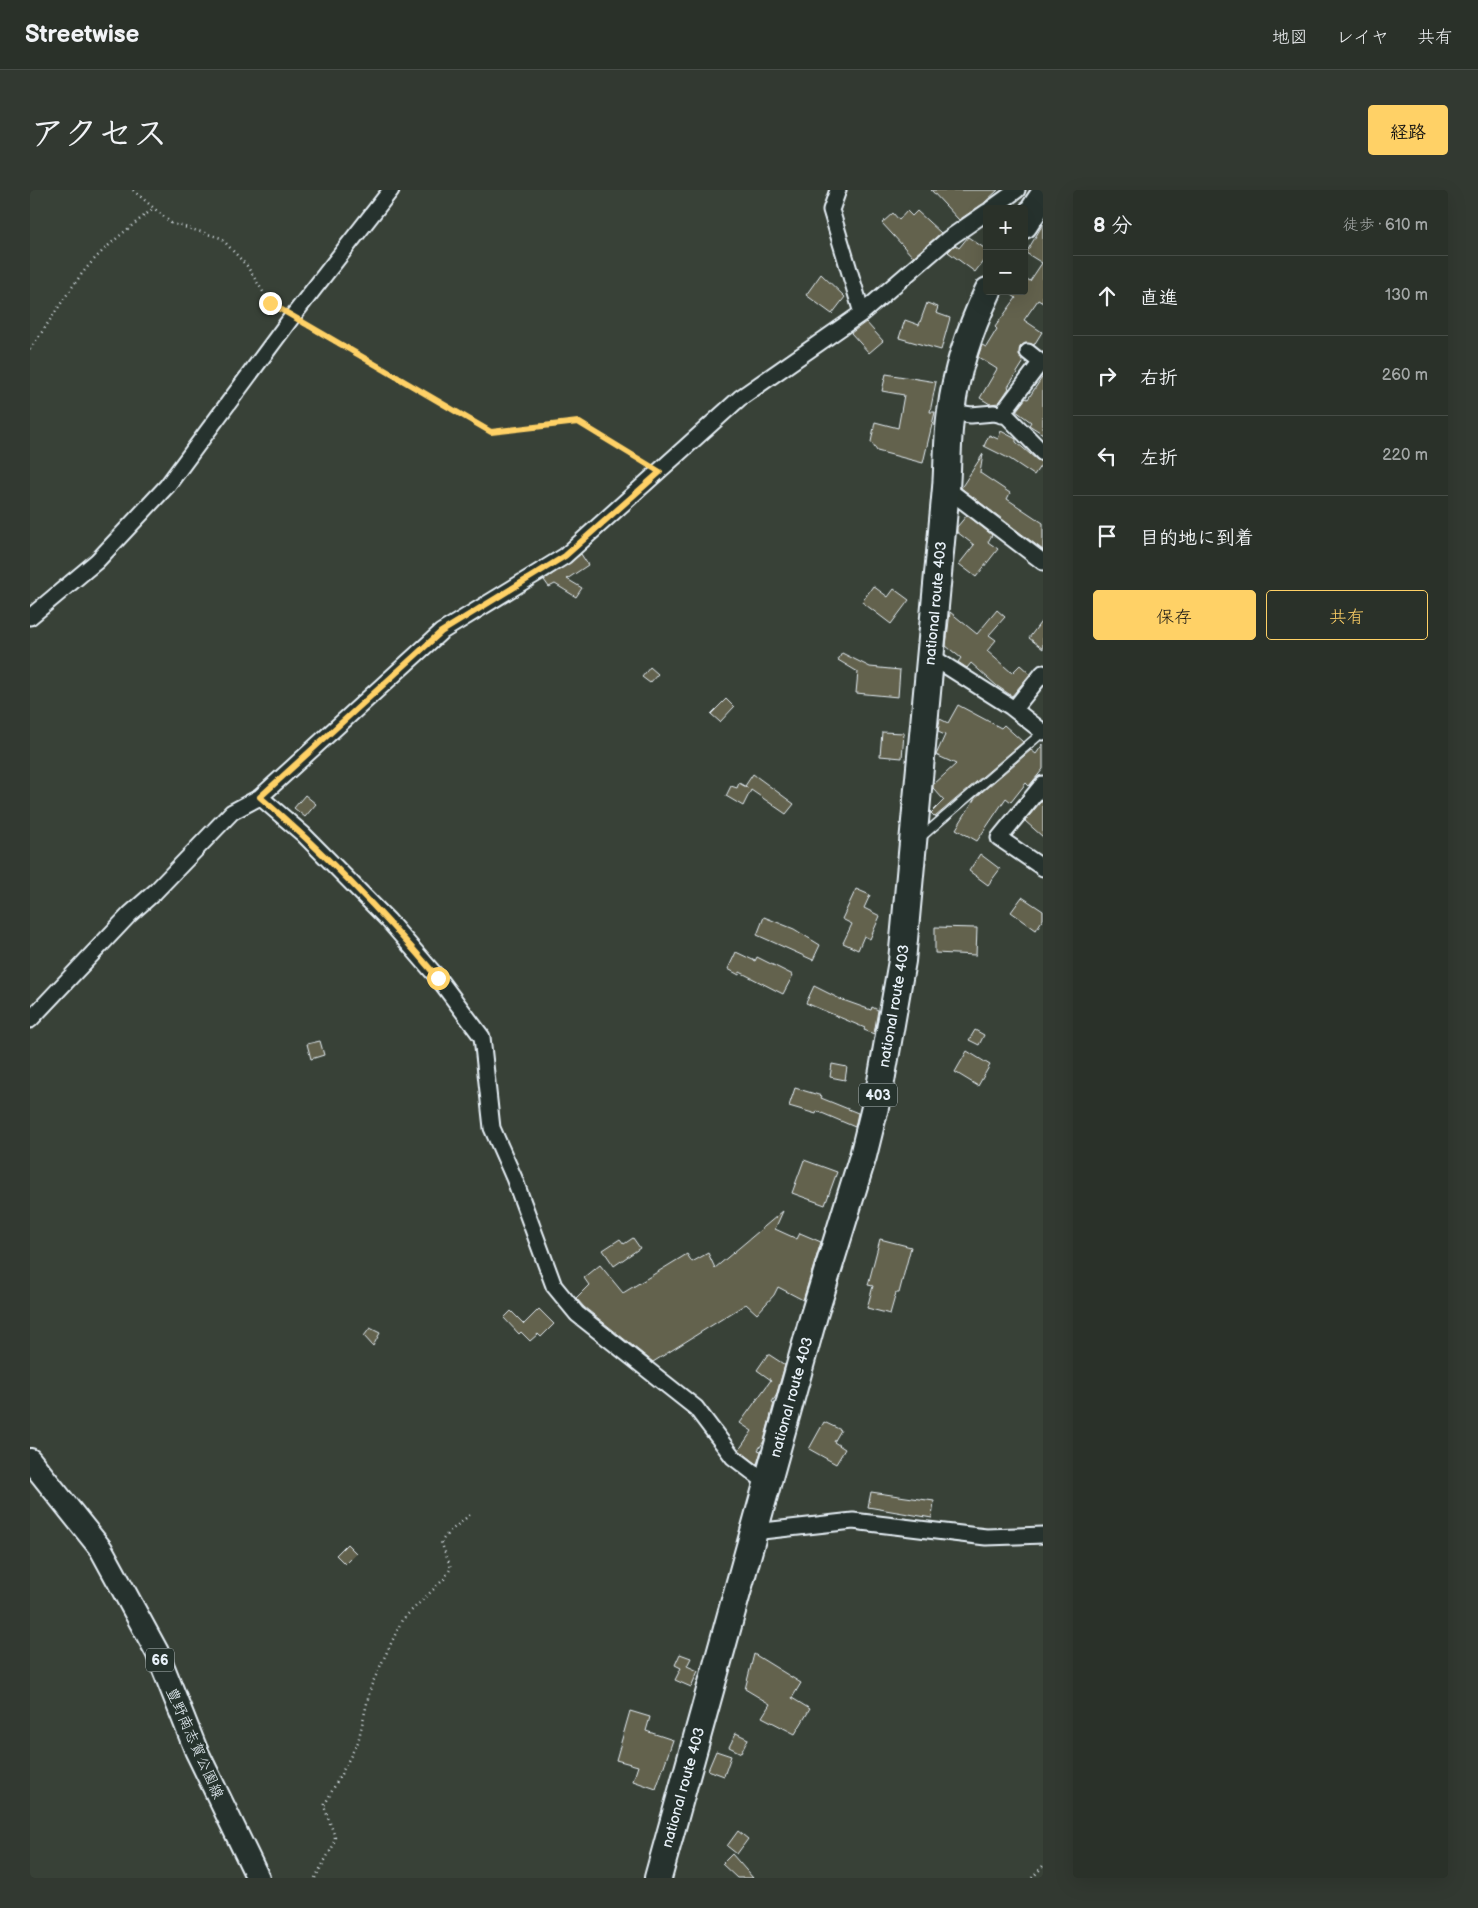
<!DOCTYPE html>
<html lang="ja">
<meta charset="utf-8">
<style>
:root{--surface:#2a3129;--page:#323931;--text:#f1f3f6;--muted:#a5a9a8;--line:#464c46;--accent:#ffd166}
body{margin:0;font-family:"Balsamiq Sans","Klee One",sans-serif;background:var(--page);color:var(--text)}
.controls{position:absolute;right:15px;top:15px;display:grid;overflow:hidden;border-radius:5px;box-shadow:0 5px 20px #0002}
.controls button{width:45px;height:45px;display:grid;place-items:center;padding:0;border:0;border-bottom:1px solid var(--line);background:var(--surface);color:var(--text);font:25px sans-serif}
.stop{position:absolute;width:15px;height:15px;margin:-11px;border:4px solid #ffd166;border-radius:50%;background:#fff}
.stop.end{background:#ffd166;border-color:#fff;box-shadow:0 1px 5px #0008}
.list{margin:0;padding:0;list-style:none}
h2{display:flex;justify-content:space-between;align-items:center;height:65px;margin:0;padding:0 20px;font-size:21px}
h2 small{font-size:16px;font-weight:400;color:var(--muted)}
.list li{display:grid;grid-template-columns:32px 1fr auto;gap:15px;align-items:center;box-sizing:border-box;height:80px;padding:0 20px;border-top:1px solid var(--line)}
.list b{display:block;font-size:19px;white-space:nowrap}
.list em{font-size:16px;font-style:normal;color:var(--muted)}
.actions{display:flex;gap:10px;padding:15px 20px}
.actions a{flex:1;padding:11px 0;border:1px solid var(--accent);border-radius:5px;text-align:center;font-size:18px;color:var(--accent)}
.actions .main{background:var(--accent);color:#111}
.icon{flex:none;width:28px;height:28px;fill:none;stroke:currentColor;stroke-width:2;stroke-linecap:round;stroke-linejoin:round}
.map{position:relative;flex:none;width:1013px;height:1688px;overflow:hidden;border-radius:5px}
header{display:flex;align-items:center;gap:30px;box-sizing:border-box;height:70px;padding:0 25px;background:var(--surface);border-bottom:1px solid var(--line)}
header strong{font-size:24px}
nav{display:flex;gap:28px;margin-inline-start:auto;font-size:18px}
.intro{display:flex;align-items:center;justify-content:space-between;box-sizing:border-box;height:120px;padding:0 30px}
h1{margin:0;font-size:35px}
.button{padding:12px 22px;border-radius:5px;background:var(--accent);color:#111;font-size:18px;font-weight:700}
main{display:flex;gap:30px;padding:0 30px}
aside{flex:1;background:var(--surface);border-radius:5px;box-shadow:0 5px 20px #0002}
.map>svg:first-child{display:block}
</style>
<header>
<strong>Streetwise</strong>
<nav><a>地図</a><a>レイヤ</a><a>共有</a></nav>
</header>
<div class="intro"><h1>アクセス</h1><a class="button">経路</a></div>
<main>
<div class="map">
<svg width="1013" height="1688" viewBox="0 0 1013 1688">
<rect width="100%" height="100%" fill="#384137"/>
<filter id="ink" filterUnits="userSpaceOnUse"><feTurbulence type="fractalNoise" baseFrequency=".02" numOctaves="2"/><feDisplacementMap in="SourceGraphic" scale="10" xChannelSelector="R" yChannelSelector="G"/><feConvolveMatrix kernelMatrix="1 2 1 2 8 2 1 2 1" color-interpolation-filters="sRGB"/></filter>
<g filter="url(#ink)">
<path fill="#63624e" stroke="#e8f1f8" d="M901,0H968L954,13L929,30Z
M877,21L882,26L887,21L911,43L883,67L852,33L863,23L869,30Z
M1013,34V113L1008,110L994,130L1012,142L1004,155L995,153L990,157L989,165L993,173L978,197L979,198L969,213L960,214L950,208L967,179L948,167L952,155L956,157L967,139L965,137L986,108L977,101H994V87L1000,91L1012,73L996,63Z
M938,47L957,60V66L945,82L918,62L925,55L929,58Z
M791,84L815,107L802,124L776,105Z
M897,113L908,117L906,123L920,128L911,160L869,148L875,130L889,135Z
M836,132L853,151L839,163L821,143Z
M856,184L906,192L900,222H905L893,273L847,261L841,252L845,232L868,238L874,205L852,201Z
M1013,186V244L999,235L1001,232L986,221L996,208L998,209Z
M971,241L986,249V252L1007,270L1013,272L1004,285L980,269L954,256L959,245L968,249Z
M953,264L950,283L980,303L977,309L1013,333V360L931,298Z
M937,325L962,345L958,352L968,359L946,387L929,374L944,355L927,342V337Z
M551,364L558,375L537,389L552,398L546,407L525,394L519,397L514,390Z
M843,396L858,407L864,399L879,410L861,434L832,412Z
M967,420L975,427L959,445L966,450L957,461L982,483L990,475L1000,484L982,506L967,496L941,473L937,478L928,472L931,468L916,456L920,422L947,444Z
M1013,429V459L999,448Z
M812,463L840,477L870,480L868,507L826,503L828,482L808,470Z
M620,477L628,484L620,493L612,487Z
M696,509L704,517L690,532L681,524Z
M928,515L971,538L974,535L993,552L905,627L901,623L914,610L903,598V595L926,574L906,565L915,545L908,542L910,529L918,533Z
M852,542L874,543L872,568L850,566Z
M1013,554V579L999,596L996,593L981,612L976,608L947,651L926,639L945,608L1001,560L1006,564Z
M723,584L764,614L756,624L721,600L713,616L696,606L701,596L707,598L709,593L718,598L715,596Z
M275,605L286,614L275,627L264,618Z
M1013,609V647L995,631Z
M950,664L970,679L958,695L939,681Z
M826,699L840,705L834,718L850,726L840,749L834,746L828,760L813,753L822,734L812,729Z
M992,707L1013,721V729L1006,740L981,722Z
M734,727L764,739L790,755L783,770L727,745Z
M905,737L947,738L946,765L905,763Z
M706,762L725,771L727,767L763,785L753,804L710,782L709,785L698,779Z
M784,796L810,809L841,820L842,817L848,820L844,844L834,840L835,838L776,813Z
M945,840L954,845L949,855L939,850Z
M290,851L294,865L281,869L277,854Z
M937,861L960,875L948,896L925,882Z
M802,874L817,877L815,890L800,887Z
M765,898L792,906L791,908L828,923L825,937L787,921L786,924L759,916Z
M774,970L807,982L795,1015L762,1003Z
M753,1021L745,1039L767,1049L770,1043L791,1052L773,1110L748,1097L744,1105L727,1124L716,1114L623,1172L554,1117L546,1108L559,1095L554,1088L570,1075L593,1103L657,1064L662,1072L678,1063L685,1078Z
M603,1048L610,1058L584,1076L573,1060L590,1049L594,1054Z
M850,1049L881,1057L869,1103H866L860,1124L837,1118L843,1096L838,1095Z
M509,1119L524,1134L511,1147L508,1144L500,1151L491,1142L489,1144L474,1128L481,1121L494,1134Z
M340,1138L350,1143L343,1156L334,1146Z
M738,1164L755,1175L746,1206L742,1212L744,1213L734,1251L728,1260L731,1261L727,1274L709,1260L722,1241L710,1233L741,1190L727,1180Z
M794,1232L811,1240L804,1252L815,1259L806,1274L779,1259Z
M841,1302L904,1311L902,1328L838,1317Z
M317,1354L326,1363L315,1374L306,1365Z
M650,1464L661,1468L657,1476L668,1481L661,1497L645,1490L651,1478L645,1475Z
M724,1464L771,1493L762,1508L780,1519L765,1544L732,1527L740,1514L715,1499Z
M600,1521L620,1527L616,1541L643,1550L626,1599L603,1591L608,1576L586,1570Z
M706,1543L718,1549L711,1563L699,1557Z
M686,1561L701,1566L694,1586L678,1580Z
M708,1641L718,1649L707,1664L697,1656Z
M702,1664L723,1688H707L692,1674Z"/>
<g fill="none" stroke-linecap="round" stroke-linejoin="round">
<defs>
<path id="lane" d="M890,648L1013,542"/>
<path id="street" d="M808,0L801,20L832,123
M961,19L987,0
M998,162L1013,174
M921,222L941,225L964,223L977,226L1013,263
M971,225L1011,172
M916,298L1013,372
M0,427L67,371L137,296L262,127L361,0
M899,465L981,517L1013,542
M984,519L1013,483
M1013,594L969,648L1013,678
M230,607L273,644L358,730L408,788L452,847L462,938L484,988L524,1096L547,1124L666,1218L703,1267L737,1293
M0,830L100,724L125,702L202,622L230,607L411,442L535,366L710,208L832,123L918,49L957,22
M724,1342L823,1331L956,1347L1013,1345"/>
<path id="primary" d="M0,1270L71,1359L127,1462L166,1560L228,1688"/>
<g id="highway">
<path d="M994,35L1013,6"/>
<path id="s1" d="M628,1688L784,1125L833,966L850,897L872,771L916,298C918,273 917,247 921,222C926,180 940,139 958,101"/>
</g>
</defs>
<use href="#lane" stroke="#e8f1f8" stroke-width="11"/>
<use href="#street" stroke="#e8f1f8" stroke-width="19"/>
<use href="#primary" stroke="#e8f1f8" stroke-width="26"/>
<use href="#highway" stroke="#e8f1f8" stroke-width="30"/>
<path stroke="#e8f1f8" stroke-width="2.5" stroke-dasharray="1 4" stroke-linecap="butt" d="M103,0L141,33L191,48L217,76L240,113L252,121
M274,134L461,242L548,232L617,274
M0,159C17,136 31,112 48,89C68,61 98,39 124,18
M285,1688L303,1656L305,1647L294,1616L328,1552L341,1496L372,1430L414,1389L421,1378L411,1352L418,1343L442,1323
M1002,1688L1013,1676"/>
<use href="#lane" stroke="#26332d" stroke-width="8"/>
<use href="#street" stroke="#26332d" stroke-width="15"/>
<use href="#primary" stroke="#26332d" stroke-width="22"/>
<use href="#highway" stroke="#26332d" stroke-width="26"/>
</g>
</g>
<g fill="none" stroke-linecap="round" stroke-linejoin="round" filter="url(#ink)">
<path stroke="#ffd166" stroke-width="6" d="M240,113L461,242L548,232L630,282L535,366L411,442L230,607C295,663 353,723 408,788"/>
</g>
<g text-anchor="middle" stroke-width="4.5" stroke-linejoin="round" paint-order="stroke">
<g fill="#26332d" stroke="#aeb8bb" stroke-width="1">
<rect x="829" y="893.5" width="38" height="23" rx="4"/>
<rect x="116" y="1458.5" width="28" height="23" rx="4"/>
</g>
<g font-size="14" font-weight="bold" fill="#e8f1f8">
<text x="848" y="910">403</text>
<text x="130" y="1475">66</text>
</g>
<g font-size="15" fill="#e8f1f8" stroke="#26332d">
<text dy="5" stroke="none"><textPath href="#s1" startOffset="1309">national route 403</textPath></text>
<text dy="5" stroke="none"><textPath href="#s1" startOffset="904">national route 403</textPath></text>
<text dy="5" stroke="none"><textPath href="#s1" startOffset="499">national route 403</textPath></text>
<text transform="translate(165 1553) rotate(66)" y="5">豊野南志賀公園線</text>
<text dy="5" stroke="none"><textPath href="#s1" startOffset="94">national route 403</textPath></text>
</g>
</g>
</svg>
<div class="controls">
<button>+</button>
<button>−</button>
</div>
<div class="stop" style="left:408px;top:788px"></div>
<div class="stop end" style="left:240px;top:113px"></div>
</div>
<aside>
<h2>8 分<small>徒歩 · 610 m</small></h2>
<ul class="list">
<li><svg class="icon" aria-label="ahead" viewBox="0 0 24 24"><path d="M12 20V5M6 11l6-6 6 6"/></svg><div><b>直進</b></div><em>130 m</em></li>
<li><svg class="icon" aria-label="right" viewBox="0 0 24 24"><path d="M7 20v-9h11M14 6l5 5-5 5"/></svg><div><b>右折</b></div><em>260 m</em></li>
<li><svg class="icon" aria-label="left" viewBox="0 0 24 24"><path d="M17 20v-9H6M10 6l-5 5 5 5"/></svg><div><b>左折</b></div><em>220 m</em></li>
<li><svg class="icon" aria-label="arrive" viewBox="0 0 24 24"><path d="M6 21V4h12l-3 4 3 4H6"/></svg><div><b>目的地に到着</b></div></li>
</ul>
<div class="actions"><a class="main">保存</a><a>共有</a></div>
</aside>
</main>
